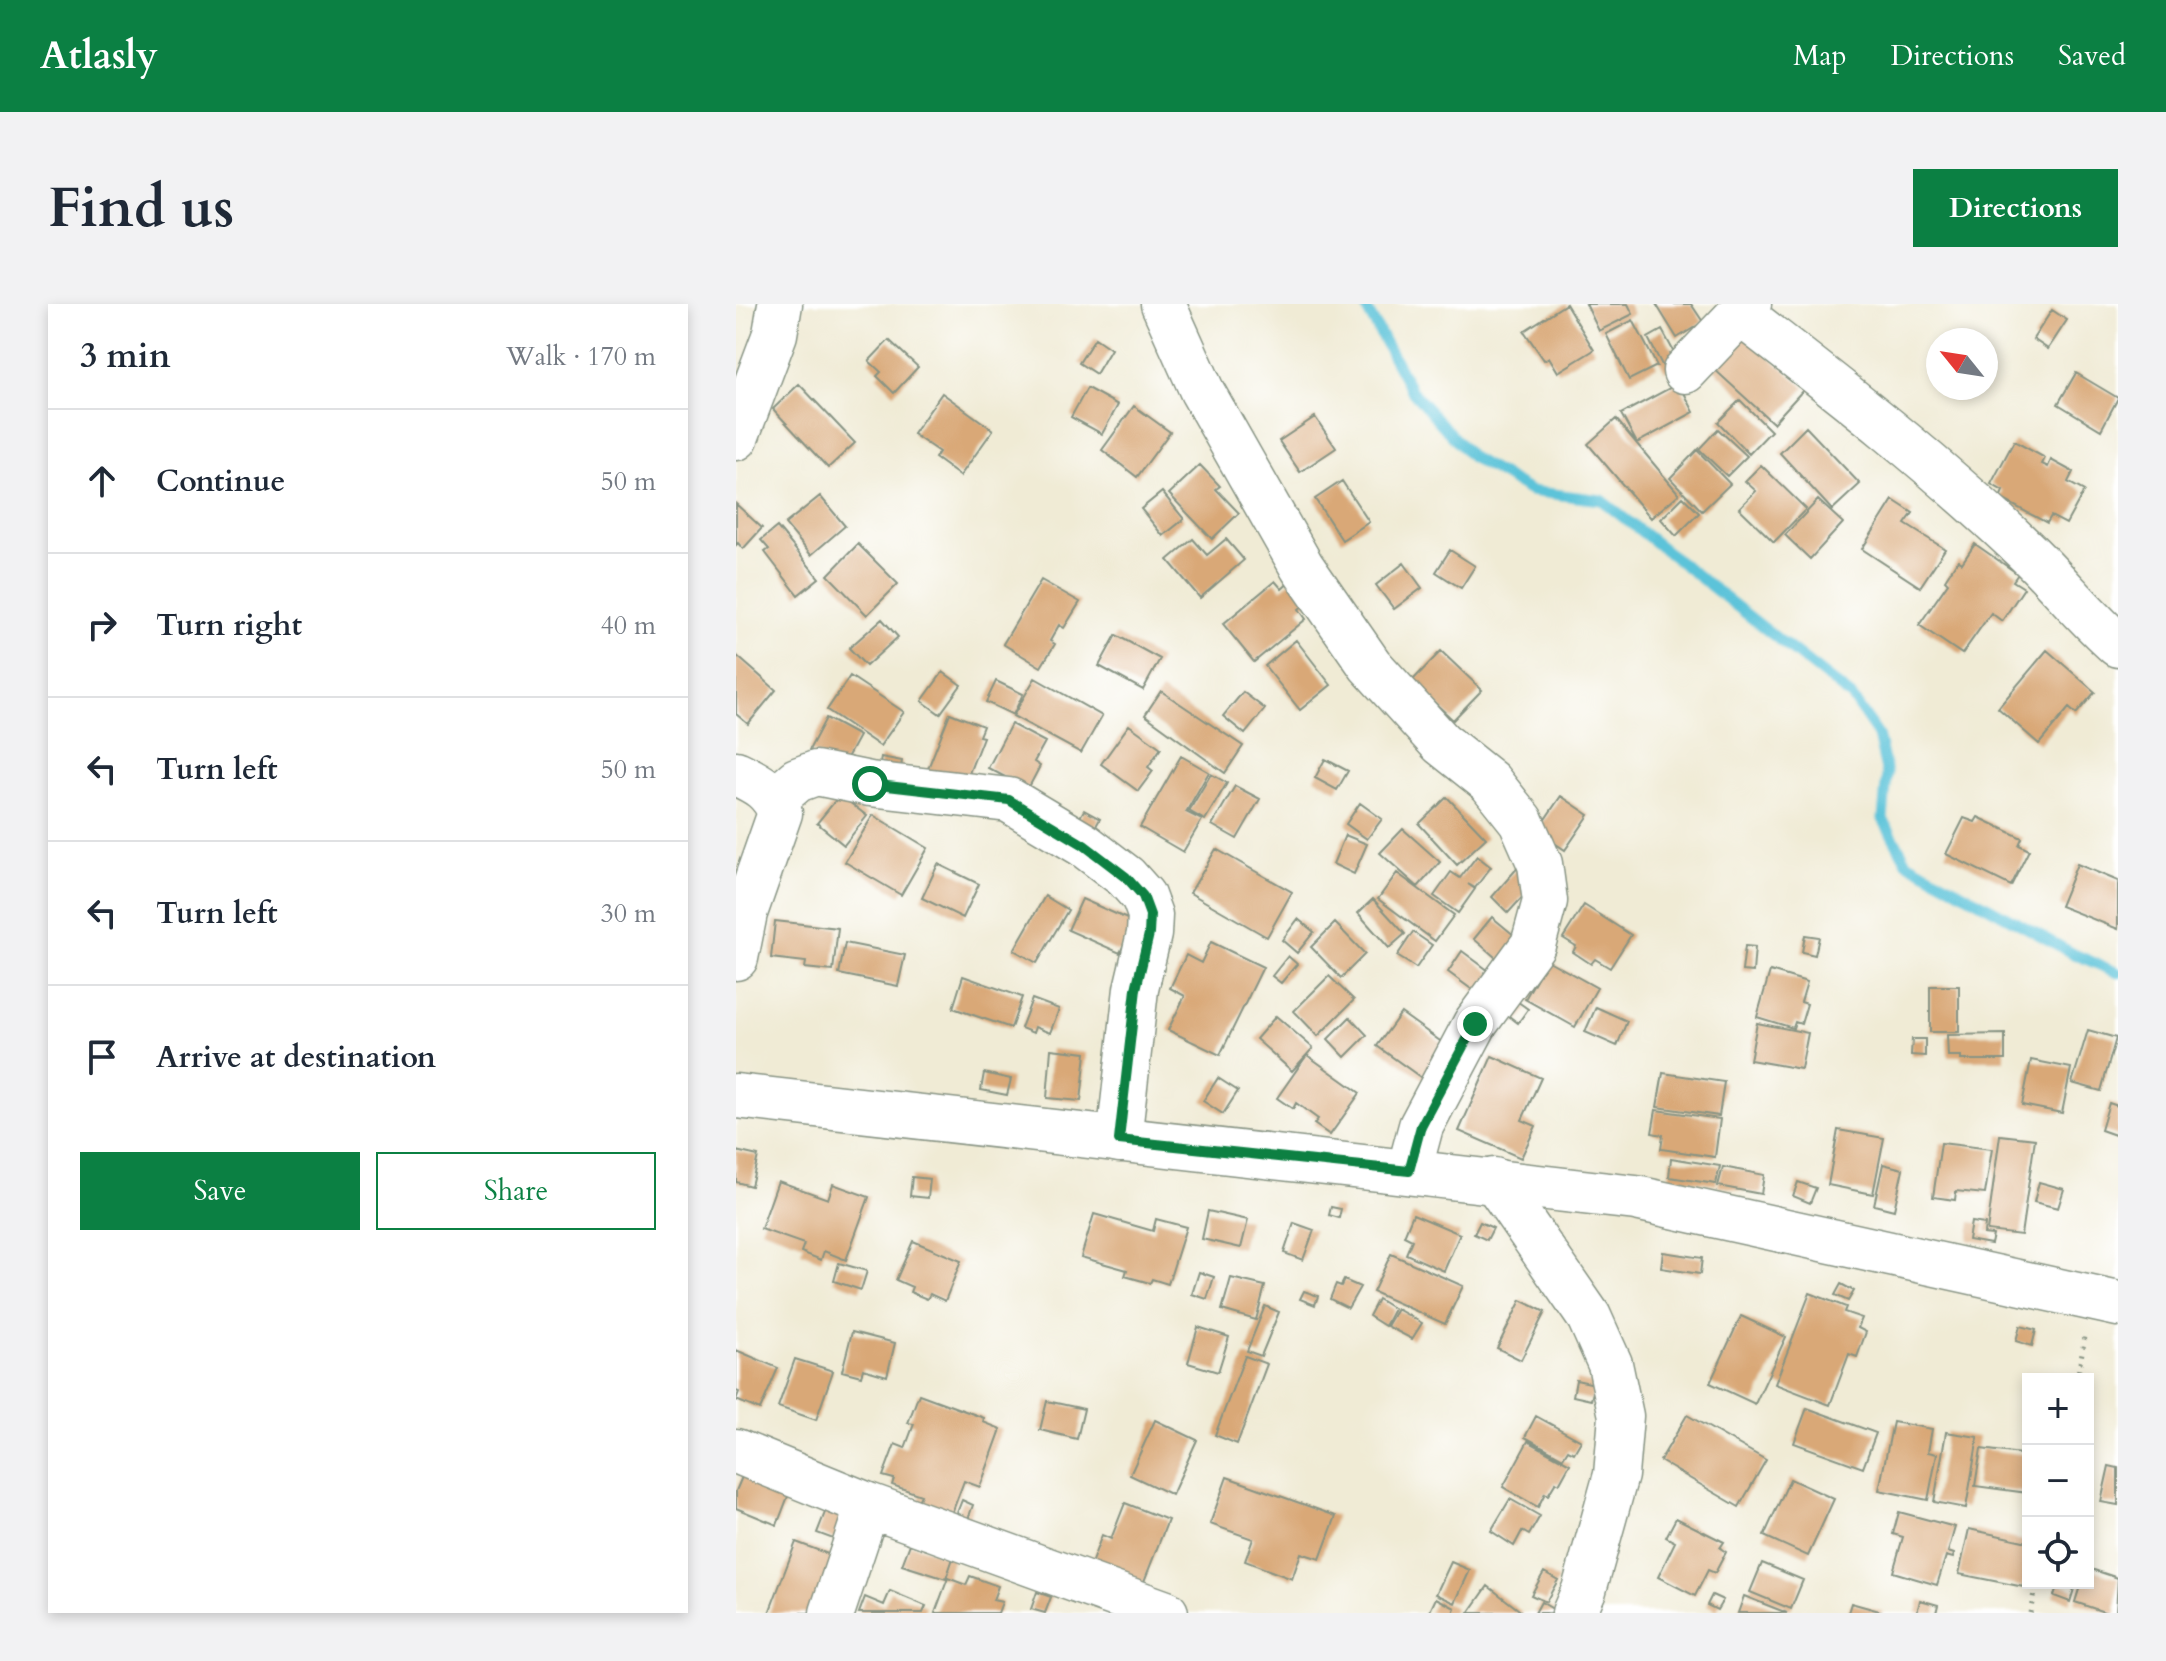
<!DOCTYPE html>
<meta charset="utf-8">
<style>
:root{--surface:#fff;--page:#f2f2f3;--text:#1f2937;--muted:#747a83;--line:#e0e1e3;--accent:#0b8043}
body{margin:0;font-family:Cardo,serif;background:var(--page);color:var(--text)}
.controls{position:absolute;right:24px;bottom:24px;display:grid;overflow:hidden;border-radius:0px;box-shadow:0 4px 12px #0003}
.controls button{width:72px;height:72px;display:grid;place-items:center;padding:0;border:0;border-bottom:2px solid var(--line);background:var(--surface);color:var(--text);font:40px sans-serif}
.compass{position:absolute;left:1190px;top:24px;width:72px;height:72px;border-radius:50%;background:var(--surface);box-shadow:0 4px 12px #0003;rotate:300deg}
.stop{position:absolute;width:24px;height:24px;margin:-18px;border:6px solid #0b8043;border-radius:50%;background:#fff}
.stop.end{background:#0b8043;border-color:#fff;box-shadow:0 2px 8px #0008}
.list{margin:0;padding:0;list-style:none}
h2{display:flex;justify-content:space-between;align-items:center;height:104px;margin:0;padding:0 32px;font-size:34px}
h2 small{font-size:26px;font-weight:400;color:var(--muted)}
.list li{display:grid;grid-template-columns:52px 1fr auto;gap:24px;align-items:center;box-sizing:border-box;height:144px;padding:0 32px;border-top:2px solid var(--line)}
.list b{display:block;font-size:30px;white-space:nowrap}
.list em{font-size:26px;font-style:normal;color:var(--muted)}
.actions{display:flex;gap:16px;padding:24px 32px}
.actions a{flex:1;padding:18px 0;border:2px solid var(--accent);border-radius:0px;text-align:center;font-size:28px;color:var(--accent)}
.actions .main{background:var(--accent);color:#fff}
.icon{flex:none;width:44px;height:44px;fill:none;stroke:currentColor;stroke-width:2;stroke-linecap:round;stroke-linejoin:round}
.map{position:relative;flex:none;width:1382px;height:1309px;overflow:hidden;border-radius:0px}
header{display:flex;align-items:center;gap:48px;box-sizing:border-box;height:112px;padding:0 40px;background:var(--accent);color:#fff}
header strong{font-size:38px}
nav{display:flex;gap:44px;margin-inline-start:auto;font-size:28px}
.intro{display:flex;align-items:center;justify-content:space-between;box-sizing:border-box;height:192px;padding:0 48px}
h1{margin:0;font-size:56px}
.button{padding:20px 36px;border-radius:0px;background:var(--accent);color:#fff;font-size:28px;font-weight:700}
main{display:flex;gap:48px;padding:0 48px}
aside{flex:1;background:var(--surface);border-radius:0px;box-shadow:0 4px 12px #0003}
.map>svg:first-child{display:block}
</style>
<header>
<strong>Atlasly</strong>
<nav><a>Map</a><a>Directions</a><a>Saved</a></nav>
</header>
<div class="intro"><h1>Find us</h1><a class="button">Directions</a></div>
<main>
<aside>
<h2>3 min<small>Walk · 170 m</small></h2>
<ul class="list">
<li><svg class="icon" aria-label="ahead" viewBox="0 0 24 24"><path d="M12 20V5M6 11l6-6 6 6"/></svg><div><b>Continue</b></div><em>50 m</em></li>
<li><svg class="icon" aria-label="right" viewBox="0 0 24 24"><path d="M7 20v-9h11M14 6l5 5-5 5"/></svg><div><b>Turn right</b></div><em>40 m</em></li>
<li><svg class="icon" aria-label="left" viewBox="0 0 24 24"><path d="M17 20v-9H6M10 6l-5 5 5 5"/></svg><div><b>Turn left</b></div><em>50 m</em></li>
<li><svg class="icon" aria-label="left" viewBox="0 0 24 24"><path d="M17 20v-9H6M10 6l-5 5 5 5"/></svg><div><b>Turn left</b></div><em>30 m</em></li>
<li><svg class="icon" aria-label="arrive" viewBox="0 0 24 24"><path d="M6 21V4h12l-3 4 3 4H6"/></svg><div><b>Arrive at destination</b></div></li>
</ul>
<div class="actions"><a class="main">Save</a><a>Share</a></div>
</aside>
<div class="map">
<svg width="1382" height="1309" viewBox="0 0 1382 1309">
<rect width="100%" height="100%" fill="#fff"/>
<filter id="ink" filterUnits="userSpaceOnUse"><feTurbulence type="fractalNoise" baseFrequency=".0125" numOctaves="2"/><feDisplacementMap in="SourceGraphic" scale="16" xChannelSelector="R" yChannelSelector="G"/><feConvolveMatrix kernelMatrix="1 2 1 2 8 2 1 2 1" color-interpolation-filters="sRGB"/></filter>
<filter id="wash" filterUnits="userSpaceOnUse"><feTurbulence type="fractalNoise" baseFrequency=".006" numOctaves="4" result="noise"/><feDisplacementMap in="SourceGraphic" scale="32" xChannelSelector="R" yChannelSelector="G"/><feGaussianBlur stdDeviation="1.8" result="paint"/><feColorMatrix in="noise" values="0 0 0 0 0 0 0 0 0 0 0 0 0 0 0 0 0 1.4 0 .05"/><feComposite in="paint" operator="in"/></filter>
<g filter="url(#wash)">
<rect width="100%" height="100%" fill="#f0ebd5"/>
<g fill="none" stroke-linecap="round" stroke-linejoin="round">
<path stroke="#5bc3d9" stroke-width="11" d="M628,0L675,86L735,153L794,187L865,196L1116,393L1142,431L1151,470L1147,515L1171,558L1338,650L1382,669"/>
</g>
<g id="blocks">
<path fill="#d9a877" d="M830,0L858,46L822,68L813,53L808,56L788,27Z
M850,0H892L897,10L863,27Z
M920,0H955L967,18L941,34Z
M1316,6L1331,16L1312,45L1297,35Z
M897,16L921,62L893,76L870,30Z
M926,26L944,59L929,67L912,34Z
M1008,30L1069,84L1037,119L977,64Z
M359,34L375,45L360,70L343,59Z
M153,36L182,63L158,89L141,72L145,68L133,57Z
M1340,69L1382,94L1365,126L1322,100Z
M943,79L958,108L901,139L885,110Z
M63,80L119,139L92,164L37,105Z
M351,84L382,101L366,130L335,113Z
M206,89L257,126L224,172L199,154L203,148L177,130Z
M1004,96L1035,127L1013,150L982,118Z
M398,102L434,128L401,173L366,146Z
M579,113L600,144L564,168L543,137Z
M880,115L943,190L915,214L852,140Z
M1070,123L1124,180L1096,206L1044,149Z
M982,125L1011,152L991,172L963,145Z
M1278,137L1309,154L1306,160L1312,163L1315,156L1337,168L1332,178L1348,187L1330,220L1315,212L1311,219L1264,194L1267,187L1255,180Z
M961,146L994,180L966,207L934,174Z
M464,161L484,182L480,185L503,209L476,235L433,190Z
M1025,161L1070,205L1038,238L1003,204L1020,187L1009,177Z
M606,177L633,218L606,236L579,195Z
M426,188L448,215L427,232L405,205Z
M84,192L109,222L75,251L49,220Z
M947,193L963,209L940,232L925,215Z
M1082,196L1107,219L1074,255L1049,231Z
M1157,196L1177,209L1169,220L1209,245L1184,283L1126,245Z
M0,200L26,224L7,245L2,239L0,241Z
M41,223L83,274L62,291L29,248L33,245L25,236Z
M457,235L471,251L490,235L508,256L464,294L432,256Z
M122,240L162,280L131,311L92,271Z
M1239,240L1282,270L1277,277L1288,284L1266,317L1255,309L1226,350L1183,321L1212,279L1209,276L1222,256L1226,259Z
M714,246L739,262L725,284L700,268Z
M668,259L686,284L658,305L640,281Z
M305,276L344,298L328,324L323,321L314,337L319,340L305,363L267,340Z
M556,276L573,297L563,305L570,315L518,358L487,320L539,277L546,285Z
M146,315L162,333L130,362L113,344Z
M380,331L424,355L407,386L363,362Z
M560,336L595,381L564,406L529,362Z
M1311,346L1359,388L1340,410L1333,404L1303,440L1262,404Z
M705,347L746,386L717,416L676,377Z
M0,351L40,386L12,420L0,410Z
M207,368L225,381L204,410L186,397Z
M114,372L168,408L144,442L91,406Z
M299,374L366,412L345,449L277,412Z
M260,377L287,390L277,411L250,398Z
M425,387L507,442L489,469L409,411Z
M507,388L529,405L509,430L487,412Z
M214,409L247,422L243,432L247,433L230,477L189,472Z
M90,414L123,432L106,463L73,446Z
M275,420L309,438L298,458L304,462L292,485L252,464Z
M393,421L425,444L412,463L417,467L402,487L365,460Z
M445,452L473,468L450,508L466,516L447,548L404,523Z
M145,453L166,457L162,479L141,475Z
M589,455L612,467L601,486L579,474Z
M475,470L491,479L469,516L453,507Z
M499,482L524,495L501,535L476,521Z
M104,491L131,512L108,541L81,519Z
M825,492L853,511L829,546L801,527Z
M711,493L750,534L721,561L683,520Z
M624,499L646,515L631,535L610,520Z
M348,506L364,515L356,529L340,520Z
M137,511L192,544L165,591L109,558Z
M1242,513L1286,534L1283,541L1293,546L1275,582L1210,550L1228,514L1239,518Z
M667,525L704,558L682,583L644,549Z
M609,531L631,540L618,570L597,560Z
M480,545L556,588L531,633L454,589Z
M741,552L755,563L739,584L732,580L739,585L722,609L698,592L715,568L724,574Z
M202,560L243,580L227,614L186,594Z
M1341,560L1382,577V625L1324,602Z
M784,561L802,576L772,609L756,593Z
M661,569L718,611L699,637L642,595Z
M309,592L332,606L301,659L278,646Z
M346,595L398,618L384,649L332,626Z
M637,595L669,630L653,644L622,609Z
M848,601L895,631L874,664L859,655L855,660L837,648L840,642L827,634Z
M756,613L785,637L766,659L738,635Z
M562,615L578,628L561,649L546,636Z
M39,617L102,624L97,667L69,664L70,658L35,654Z
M599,619L629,650L605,674L575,643Z
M677,628L696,641L680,664L661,652Z
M1069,631L1083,633L1079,651L1066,648Z
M475,638L527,663L484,751L432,726L449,692L434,684L450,651L465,659Z
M109,639L169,651L162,682L103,670Z
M1009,642L1019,643L1017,668L1006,667Z
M726,647L757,670L742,690L712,668Z
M552,652L561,660L545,679L536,672Z
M811,656L861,684L839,723L789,695Z
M1034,667L1071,678L1065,698L1071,700L1065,720L1059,718L1057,724L1021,713Z
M227,672L286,693L275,724L217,704Z
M593,672L618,696L582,732L558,707Z
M1194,682H1223V728H1194Z
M296,695L323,705L314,729L299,723L297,729L285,724Z
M778,695L792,705L782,719L769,709Z
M860,703L891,717L881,742L849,728Z
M665,709L718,747L694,780L641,742Z
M540,712L577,744L556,767L520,735Z
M614,713L631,731L609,753L592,735Z
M1021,719L1072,729L1065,765L1014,756Z
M1352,726L1380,734L1365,787L1336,779Z
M1269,730V756H1225V752H1212L1211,731Z
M1176,735H1189V752L1175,751Z
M315,745L350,749L345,797L311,794Z
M571,751L624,789L594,831L578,820L582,815L560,799L557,805L541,794Z
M756,752L805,774L786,816L800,822L785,854L723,827Z
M1295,756L1335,764L1326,809L1286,801Z
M248,769L275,775L271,791L245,786Z
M927,769L988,778L983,812L921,803Z
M482,774L502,787L487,810L467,797Z
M1373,799L1382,802V832L1365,826Z
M920,806L984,815L979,853L925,845L927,831L916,829Z
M1102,826L1148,834L1137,890L1092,881Z
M1264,831L1299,835L1285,931L1251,927Z
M1205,839L1256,845L1249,890L1220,887L1219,896L1197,893Z
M0,847L22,852L15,882L0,878Z
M935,854L984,862L980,880L933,873Z
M1147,860L1167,865L1158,906L1138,901Z
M987,863L1028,871L1025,890L982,882Z
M176,873L194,875L192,894L174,892Z
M42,877L92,895L97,880L133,893L110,956L88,947L85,956L65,948L68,940L25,925Z
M1062,878L1080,884L1074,899L1057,892Z
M1303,878L1328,885L1322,904L1298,898Z
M595,903L605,905L603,914L593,911Z
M472,907L512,916L505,944L466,935Z
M358,910L417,927L420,915L450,923L432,980L416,975L414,979L389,972L391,966L345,953Z
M677,910L724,930L708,967L670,950L676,936L668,932Z
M744,918L757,924L751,936L738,930Z
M1235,918L1249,920L1248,930L1257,931L1255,940L1232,936Z
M558,919L578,926L567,956L548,949Z
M177,937L225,957L209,997L194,990L191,995L174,988L176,983L160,976Z
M927,948L966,954L964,970L925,964Z
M655,950L727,982L709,1020L637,988Z
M103,959L131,967L125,986L98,977Z
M463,968L478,973L471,995L456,990Z
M495,974L529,982L520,1016L486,1006Z
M608,976L624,983L612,1004L594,995L600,980L605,982Z
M1105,980L1118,987L1112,997L1099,991Z
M568,987L582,992L579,1001L564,995Z
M1074,989L1110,1003L1108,1008L1126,1014L1122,1024L1130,1028L1121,1053L1113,1050L1094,1101L1039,1080Z
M642,995L658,1005L649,1022L633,1012Z
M785,996L809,1008L785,1056L761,1044Z
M529,1002L543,1008L525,1052L511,1047Z
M661,1005L686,1019L676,1035L651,1022Z
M1005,1012L1050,1033L1019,1100L974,1079Z
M1284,1022L1300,1026L1296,1042L1280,1037Z
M462,1023L493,1033L482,1068L452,1059Z
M116,1028L159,1039L151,1072L127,1065L125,1072L106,1067Z
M0,1046L42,1064L24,1106L0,1096L3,1088L0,1087Z
M509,1052L531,1060L501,1140L479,1131Z
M59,1055L97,1067L80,1116L42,1103Z
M840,1076L859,1080L855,1096L837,1092Z
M183,1090L248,1114L247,1118L265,1125L244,1183L228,1177L216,1209L182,1197L185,1191L156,1181L158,1175L147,1172L159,1140L169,1144L178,1120L172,1119Z
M311,1097L348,1105L341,1135L304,1126Z
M1071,1104L1140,1129L1127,1164L1058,1139Z
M951,1111L1030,1156L1003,1203L924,1157Z
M800,1112L845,1137L838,1149L832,1146L827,1154L789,1133Z
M419,1116L461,1136L436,1191L394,1171Z
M1157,1118L1196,1125L1192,1148L1201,1150L1192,1196L1143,1186Z
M1210,1128L1242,1133L1230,1204L1198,1198Z
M792,1137L834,1160L823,1180L820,1178L812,1191L809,1189L802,1203L767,1183Z
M1245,1145L1292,1151V1189L1239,1182Z
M1373,1162L1382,1164V1201L1365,1198Z
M8,1168L54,1187L41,1221L0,1204V1187Z
M491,1173L600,1212L584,1255L565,1249L556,1275L509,1257L517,1235L474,1220Z
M1054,1175L1098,1195L1072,1252L1028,1232Z
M774,1195L804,1212L793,1231L786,1227L778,1242L755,1227Z
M226,1196L237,1201L231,1218L219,1214Z
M389,1199L432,1216L407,1280L355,1260L366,1231L375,1235Z
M90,1206L116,1215L108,1239L81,1229Z
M1163,1208L1219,1223L1212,1248L1218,1250L1217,1254L1210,1252L1201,1281L1157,1268L1167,1233L1157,1230Z
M940,1214L988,1238L984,1244L990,1248L979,1269L972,1266L959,1292L922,1273L939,1238L930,1233Z
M1233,1225L1292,1238V1263L1288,1283L1223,1270Z
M60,1238L108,1256L88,1309H33Z
M174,1240L217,1254L210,1275L166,1261Z
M715,1258L734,1266L719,1299L700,1290Z
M1026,1259L1067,1276L1055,1305L1014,1288Z
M1352,1264L1382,1274L1380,1309H1371L1339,1298L1345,1279H1352Z
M808,1268L822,1276L810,1298L795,1291Z
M234,1272L262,1282L257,1296L266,1298L262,1309H199L212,1274L230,1281Z
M1322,1279L1338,1285L1334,1298L1318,1292Z
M752,1282L787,1309H733Z
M154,1287L190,1302L187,1309H123L129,1293L148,1301Z
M301,1288L315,1293L309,1309L295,1305Z
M976,1291L987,1296L981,1306L971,1301Z
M1008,1292L1051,1309H1002Z
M700,1294L719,1304L717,1309H693Z
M1184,1296L1202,1301L1200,1309H1181Z
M805,1298L820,1307L818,1309H799Z
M1115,1299L1147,1308V1309H1112Z"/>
</g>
</g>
<g filter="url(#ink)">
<use href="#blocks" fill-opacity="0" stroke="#889484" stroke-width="2"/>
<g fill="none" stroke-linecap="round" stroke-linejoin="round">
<defs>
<path id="street" d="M427,0L466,87L566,263L634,361L705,439L754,478L785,517L804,560L809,597L797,641L739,720L685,822L673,867
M1005,10C1104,86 1202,162 1292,249C1323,279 1350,313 1382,341
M949,67L1013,0
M0,134L39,30L44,0
M0,469C21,479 36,486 44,509L9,609L0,654
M39,495L61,476L80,469L134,480L273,496L348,541L390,573L407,592L414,611L413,630L400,685L383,836
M758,876L853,1013L874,1060L885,1112L880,1171L848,1286L838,1309
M0,1147L132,1201L430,1309
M96,1309L132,1201"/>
<path id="secondary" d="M0,792L900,894L1382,1000"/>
</defs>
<use href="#street" stroke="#889484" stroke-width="47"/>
<use href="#secondary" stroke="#889484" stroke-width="47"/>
<path stroke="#889484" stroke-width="5" stroke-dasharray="2 6" stroke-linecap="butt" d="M1341,1075L1349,1033
M1294,1309L1300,1279"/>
<use href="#street" stroke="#fff" stroke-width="44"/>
<use href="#secondary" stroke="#fff" stroke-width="44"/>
</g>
</g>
<g fill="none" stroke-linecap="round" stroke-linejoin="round" filter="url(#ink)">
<path stroke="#0b8043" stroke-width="10" d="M134,480L273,496L348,541L390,573L407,592L414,611L413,630L400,685L383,836L673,867L685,822L739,720"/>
</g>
</svg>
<div class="controls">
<button>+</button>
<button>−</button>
<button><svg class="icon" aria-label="locate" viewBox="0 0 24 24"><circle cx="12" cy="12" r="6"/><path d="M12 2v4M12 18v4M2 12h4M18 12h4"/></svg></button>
</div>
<svg class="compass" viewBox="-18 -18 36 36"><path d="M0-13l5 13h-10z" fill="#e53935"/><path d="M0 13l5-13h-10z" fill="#747a83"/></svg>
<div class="stop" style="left:134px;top:480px"></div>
<div class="stop end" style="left:739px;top:720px"></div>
</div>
</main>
